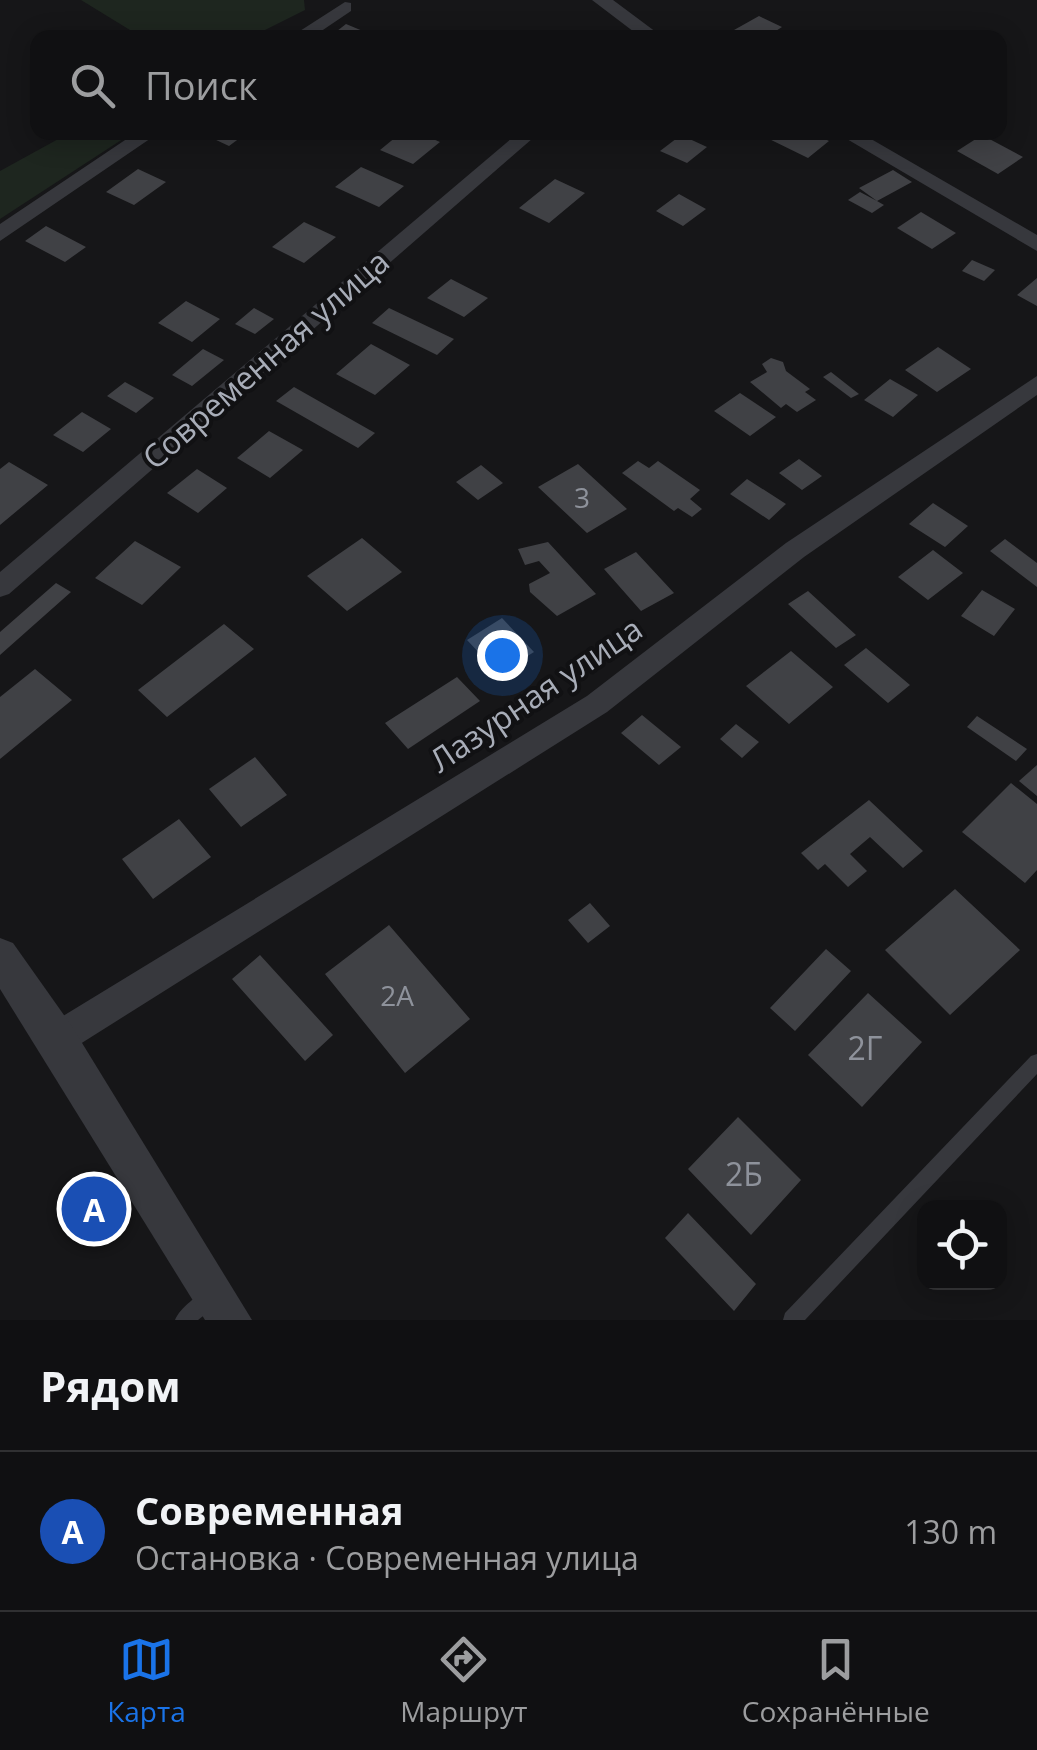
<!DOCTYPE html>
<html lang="ru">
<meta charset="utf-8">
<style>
:root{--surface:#101012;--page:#19191b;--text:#f1f3f6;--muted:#9c9d9f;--line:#303032;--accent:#1a73e8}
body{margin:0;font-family:"Open Sans",sans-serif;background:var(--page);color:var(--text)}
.controls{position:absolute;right:30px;bottom:30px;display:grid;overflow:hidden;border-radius:20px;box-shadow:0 5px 25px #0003}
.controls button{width:90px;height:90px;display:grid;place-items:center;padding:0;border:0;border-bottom:2px solid var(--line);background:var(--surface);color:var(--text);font:50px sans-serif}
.you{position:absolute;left:502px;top:655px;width:35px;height:35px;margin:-25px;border:8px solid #fff;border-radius:50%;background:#1a73e8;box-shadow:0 0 0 15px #1a73e833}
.badge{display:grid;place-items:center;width:65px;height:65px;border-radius:50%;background:var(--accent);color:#fff;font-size:32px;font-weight:700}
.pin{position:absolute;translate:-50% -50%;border:5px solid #fff;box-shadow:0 2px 10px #0006}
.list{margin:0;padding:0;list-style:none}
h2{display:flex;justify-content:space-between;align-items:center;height:130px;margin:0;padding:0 40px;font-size:42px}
h2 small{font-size:32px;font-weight:400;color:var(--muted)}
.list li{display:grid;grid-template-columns:65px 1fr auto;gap:30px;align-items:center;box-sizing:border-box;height:160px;padding:0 40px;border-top:2px solid var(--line)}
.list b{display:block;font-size:38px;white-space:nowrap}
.list p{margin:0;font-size:32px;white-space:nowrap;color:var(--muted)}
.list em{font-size:32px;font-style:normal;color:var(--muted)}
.icon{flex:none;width:55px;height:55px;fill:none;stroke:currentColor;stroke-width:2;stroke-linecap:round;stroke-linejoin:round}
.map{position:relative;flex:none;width:1037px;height:1320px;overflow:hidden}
.search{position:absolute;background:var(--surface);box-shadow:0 5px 25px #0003;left:30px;right:30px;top:30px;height:110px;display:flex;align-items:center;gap:25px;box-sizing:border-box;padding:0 35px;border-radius:20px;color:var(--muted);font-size:38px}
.sheet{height:290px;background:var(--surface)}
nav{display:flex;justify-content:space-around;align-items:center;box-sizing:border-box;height:140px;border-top:2px solid var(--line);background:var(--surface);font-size:28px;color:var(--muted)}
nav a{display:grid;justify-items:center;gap:5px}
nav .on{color:var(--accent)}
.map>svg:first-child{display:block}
</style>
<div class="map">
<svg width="1037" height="1320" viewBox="0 0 1037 1320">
<rect width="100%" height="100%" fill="#161618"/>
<path fill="#1e261f" d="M81,0H304L305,10L251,37L143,38Z
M71,132L132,133L0,219V171Z"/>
<path fill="#404145" d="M759,16L782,27L765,38H749L734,30Z
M346,24L370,34L365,38H328Z
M199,132H248L229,146Z
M402,132H417L440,142L413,164L380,150Z
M755,132H811L829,141L808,158Z
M681,135L707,147L687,163L660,151Z
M982,135L1023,157L998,174L957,151Z
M361,167L404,186L379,207L335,187Z
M138,169L166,182L134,205L106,192Z
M893,170L912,182L877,201L884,205L872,213L848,200L860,192L877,201L859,188Z
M555,179L585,193L549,223L519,208Z
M679,194L706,209L683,226L656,211Z
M921,212L956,233L932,249L897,228Z
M304,222L336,237L304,263L272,247Z
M46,226L86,247L65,262L25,241Z
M972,260L995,270L984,281L962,271Z
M1037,278V306L1017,295Z
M451,279L488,298L464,317L427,298Z
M186,301L220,319L192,342L158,323Z
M254,308L274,319L255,334L235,324Z
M389,308L454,339L437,355L372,323Z
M371,344L410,365L375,395L336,374Z
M938,347L971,369L937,392L905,370Z
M203,349L224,360L192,386L172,375Z
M771,358L783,362L786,371L810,389L805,392L816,400L797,412L786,404L781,408L750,382L767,372L762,364Z
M831,372L859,394L851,398L823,377Z
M890,379L918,395L893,417L864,400Z
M125,382L154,398L136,413L107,396Z
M294,387L375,433L358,448L276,401Z
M740,393L776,417L750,436L714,411Z
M82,412L111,429L83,452L53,435Z
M269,431L303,450L270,478L237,458Z
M799,459L822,476L802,490L779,473Z
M638,461L649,468L658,461L700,490L690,499L702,509L692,517L678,508L674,511L622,473Z
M9,462L48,485L0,525V469Z
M578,464L627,509L587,533L538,487Z
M481,465L503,483L478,500L456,482Z
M197,469L227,488L198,513L167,493Z
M747,479L786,504L769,520L730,494Z
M933,503L968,526L945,547L909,524Z
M362,538L402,572L347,611L307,576Z
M1005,539L1037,563V587L990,551Z
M135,541L181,567L142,605L95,578Z
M548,542L596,594L557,616L530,592L529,584L550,573L539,561L525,565L518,549Z
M933,550L963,573L928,600L898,577Z
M636,552L674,593L641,611L604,569Z
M56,583L71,592L0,655V632Z
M982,590L1015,609L994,636L961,616Z
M808,591L856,635L836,648L788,604Z
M502,618L534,652L499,674L467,640Z
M224,624L254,649L167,717L138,690Z
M866,648L910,685L888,703L844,665Z
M791,651L833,687L789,724L746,686Z
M35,669L72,700L0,759V697Z
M457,677L480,701L408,749L385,723Z
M642,715L681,747L659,765L621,733Z
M977,716L1027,749L1016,761L967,727Z
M736,724L759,742L742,758L720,739Z
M255,757L287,795L241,827L209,789Z
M1037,765V796L1019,781Z
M1011,783L1037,804V870L1025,883L962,832Z
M869,800L923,851L903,868L870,837L850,854L867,871L848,887L825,864L818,870L801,853Z
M179,819L211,857L153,899L122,859Z
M955,889L1020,950L950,1015L885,950Z
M590,903L610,926L588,943L568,920Z
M389,925L470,1019L405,1073L325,974Z
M826,949L851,971L795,1031L770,1008Z
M260,955L333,1035L305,1061L232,979Z
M868,993L922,1042L862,1107L808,1055Z
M738,1117L801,1180L751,1235L688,1169Z
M688,1213L756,1284L734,1311L665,1238Z"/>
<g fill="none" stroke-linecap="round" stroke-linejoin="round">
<path fill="#37383d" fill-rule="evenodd" d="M1037,1054V1074L805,1320H783L785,1313L1031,1056Z
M210,1289L217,1291L219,1298L217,1305L198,1320H175C180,1308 198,1294 210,1289Z"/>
<path fill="#37383d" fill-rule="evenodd" d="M592,0H613L664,38H642Z
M345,2L351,3V11L311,38H289Z
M137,132H160L0,241V224Z
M519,132H540L9,594L0,597V572Z
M835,132H859L1037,235V251Z
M1037,376V395L804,557L607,712L69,1051L57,1055L45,1051L40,1039L45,1027L587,696L786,543Z"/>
<path fill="#37383d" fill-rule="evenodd" d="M0,938L13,943L71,1025L252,1320H205L0,989Z"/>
</g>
<g text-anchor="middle" stroke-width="8" stroke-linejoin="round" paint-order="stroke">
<g font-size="28" fill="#8e929b">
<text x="582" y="508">3</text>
<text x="397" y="1006">2А</text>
</g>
<g font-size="32" fill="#a8adb8" stroke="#111113">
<text transform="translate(266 360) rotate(-41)" y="11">Современная улица</text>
<text transform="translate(536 695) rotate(-34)" y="11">Лазурная улица</text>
</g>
<g font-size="32" fill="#8e929b">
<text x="865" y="1060">2Г</text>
<text x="744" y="1186">2Б</text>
</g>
</g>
</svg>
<div class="controls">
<button><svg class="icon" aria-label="locate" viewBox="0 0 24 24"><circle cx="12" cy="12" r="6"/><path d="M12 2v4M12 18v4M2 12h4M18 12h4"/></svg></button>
</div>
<div class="you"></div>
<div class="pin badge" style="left:94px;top:1209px;background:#1a4fb4">A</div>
<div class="search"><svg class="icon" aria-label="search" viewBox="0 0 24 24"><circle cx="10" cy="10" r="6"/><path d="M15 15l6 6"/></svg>Поиск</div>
</div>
<section class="sheet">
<h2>Рядом<small></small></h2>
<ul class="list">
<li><span class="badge" style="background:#1a4fb4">A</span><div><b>Современная</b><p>Остановка · Современная улица</p></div><em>130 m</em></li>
</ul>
</section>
<nav>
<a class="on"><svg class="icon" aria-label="map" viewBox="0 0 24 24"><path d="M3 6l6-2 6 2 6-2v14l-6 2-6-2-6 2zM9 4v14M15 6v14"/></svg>Карта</a>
<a><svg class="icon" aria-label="directions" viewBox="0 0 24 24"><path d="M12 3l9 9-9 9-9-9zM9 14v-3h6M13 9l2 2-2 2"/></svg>Маршрут</a>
<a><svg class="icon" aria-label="saved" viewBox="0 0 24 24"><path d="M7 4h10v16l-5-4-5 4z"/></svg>Сохранённые</a>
</nav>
